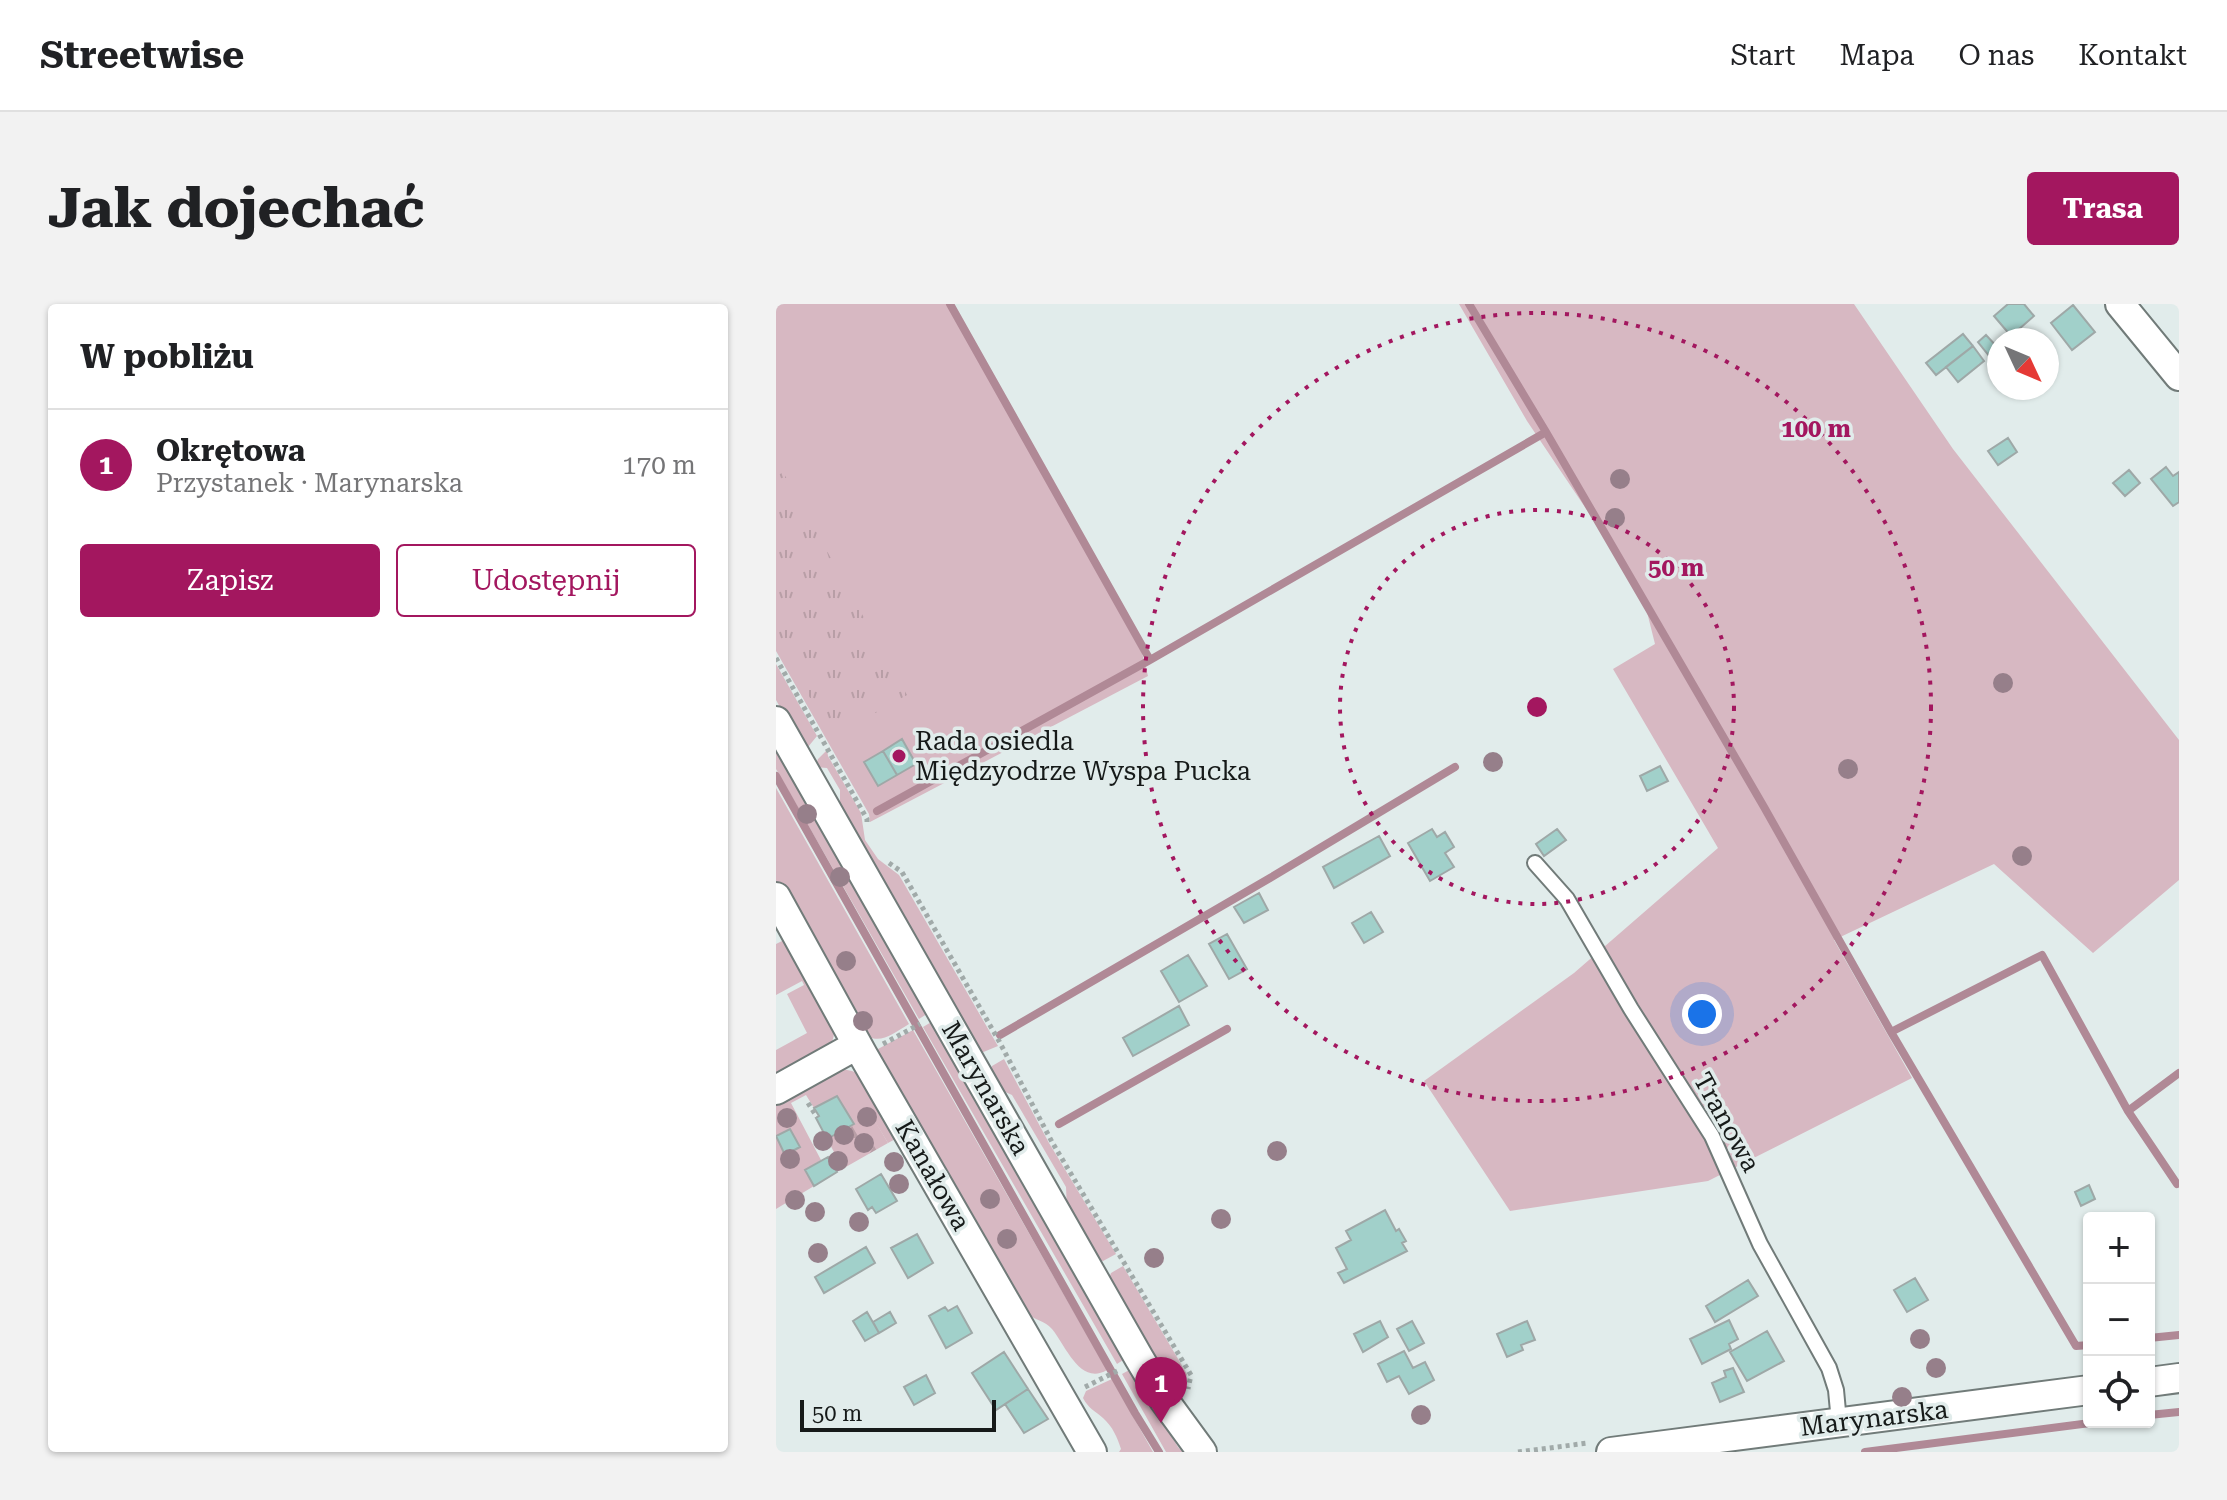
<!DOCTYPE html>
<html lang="pl">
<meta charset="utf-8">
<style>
:root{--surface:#fff;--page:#f2f2f2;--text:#202124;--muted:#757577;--line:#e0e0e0;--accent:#a3175f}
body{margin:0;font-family:"Roboto Serif",serif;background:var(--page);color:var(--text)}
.controls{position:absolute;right:24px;bottom:24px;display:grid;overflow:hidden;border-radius:8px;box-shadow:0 2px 6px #0004}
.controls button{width:72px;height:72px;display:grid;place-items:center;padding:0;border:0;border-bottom:2px solid var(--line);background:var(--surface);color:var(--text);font:40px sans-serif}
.compass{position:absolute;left:1211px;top:24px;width:72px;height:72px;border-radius:50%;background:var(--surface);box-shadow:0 2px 6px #0004;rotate:134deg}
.scale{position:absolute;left:24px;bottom:20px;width:196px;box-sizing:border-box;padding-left:8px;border:4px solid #161a19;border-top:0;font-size:22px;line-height:28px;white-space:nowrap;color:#161a19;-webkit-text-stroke:6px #e1eceb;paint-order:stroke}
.you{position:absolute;left:926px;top:710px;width:28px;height:28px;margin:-20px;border:6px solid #fff;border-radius:50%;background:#1a73e8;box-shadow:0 0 0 12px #1a73e833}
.badge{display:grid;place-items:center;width:52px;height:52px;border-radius:50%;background:var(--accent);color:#fff;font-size:26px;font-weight:700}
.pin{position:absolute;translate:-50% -66px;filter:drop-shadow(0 2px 4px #0008)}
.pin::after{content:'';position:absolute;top:42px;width:28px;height:24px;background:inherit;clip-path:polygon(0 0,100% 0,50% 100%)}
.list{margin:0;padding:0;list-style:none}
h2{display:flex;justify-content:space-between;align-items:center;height:104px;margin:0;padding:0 32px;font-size:34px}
h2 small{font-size:26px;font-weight:400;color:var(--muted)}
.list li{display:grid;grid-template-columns:52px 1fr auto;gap:24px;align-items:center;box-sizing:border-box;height:112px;padding:0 32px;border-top:2px solid var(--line)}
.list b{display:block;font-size:30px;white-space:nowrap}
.list p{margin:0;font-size:26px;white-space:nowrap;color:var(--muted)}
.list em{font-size:26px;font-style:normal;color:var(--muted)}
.actions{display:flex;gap:16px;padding:24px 32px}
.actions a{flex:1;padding:18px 0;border:2px solid var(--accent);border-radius:8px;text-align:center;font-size:28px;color:var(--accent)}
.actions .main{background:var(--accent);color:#fff}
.icon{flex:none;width:44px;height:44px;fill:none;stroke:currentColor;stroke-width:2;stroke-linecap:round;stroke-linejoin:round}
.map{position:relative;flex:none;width:1403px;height:1148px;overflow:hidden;border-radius:8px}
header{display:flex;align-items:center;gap:48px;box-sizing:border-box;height:112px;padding:0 40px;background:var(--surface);border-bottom:2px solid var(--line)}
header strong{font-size:38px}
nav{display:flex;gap:44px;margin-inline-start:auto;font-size:28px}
.intro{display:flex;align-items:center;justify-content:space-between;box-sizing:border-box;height:192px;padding:0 48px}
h1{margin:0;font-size:56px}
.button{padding:20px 36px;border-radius:8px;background:var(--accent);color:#fff;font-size:28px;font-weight:700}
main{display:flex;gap:48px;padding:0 48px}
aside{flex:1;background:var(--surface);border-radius:8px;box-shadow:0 2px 6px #0004}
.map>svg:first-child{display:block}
</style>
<header>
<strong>Streetwise</strong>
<nav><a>Start</a><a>Mapa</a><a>O nas</a><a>Kontakt</a></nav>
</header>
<div class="intro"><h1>Jak dojechać</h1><a class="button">Trasa</a></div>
<main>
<aside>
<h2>W pobliżu<small></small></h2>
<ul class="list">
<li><span class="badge">1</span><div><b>Okrętowa</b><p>Przystanek · Marynarska</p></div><em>170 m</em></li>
</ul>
<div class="actions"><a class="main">Zapisz</a><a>Udostępnij</a></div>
</aside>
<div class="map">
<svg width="1403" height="1148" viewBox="0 0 1403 1148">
<defs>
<pattern id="forest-firs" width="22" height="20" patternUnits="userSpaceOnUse" patternTransform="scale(2)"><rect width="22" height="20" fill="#d7b8c2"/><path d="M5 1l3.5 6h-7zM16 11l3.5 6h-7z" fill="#b89ea6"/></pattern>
<pattern id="park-tufts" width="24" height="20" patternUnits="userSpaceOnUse" patternTransform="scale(2)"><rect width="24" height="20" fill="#d7b8c2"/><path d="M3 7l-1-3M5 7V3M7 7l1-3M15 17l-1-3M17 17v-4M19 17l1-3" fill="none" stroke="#b89ea6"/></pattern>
</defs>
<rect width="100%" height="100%" fill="#e1eceb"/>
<path fill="#d7b8c2" d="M0,0H172L366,349L372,372L94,518L93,510L0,347Z
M683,0H1078L1177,145L1403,436V576L1317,649L1218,560L1058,636L1136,774L932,877L734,907L648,777L798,669L942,544L837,365L879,340L866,288L751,117Z
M0,360L41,432L32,443L26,442L0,396Z
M0,439L154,708L143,715L0,465Z
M51,446L52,452L85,509L89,536L102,555L123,571L222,742L205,749L64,508V486L51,464L39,463L42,455Z
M0,484L133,720C115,731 102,743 83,727L0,578Z
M12,634L57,721C59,730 58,736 52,744L0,776V746L31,729L11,690L28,681L26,677L0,691V640Z
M157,717L350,1054L341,1060L147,723Z
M137,726L331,1066C304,1082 290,1042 276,1025C268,1016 259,1017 250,1008L99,750L102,745Z
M228,755L273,839L340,950L327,957L320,956L291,904L290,883L236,791L227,787L214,769L216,762Z
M61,764L76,767L89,773L125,832L112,839L95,811L78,820L61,792L38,804L30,791L15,799L45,856L29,866L38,882L0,905V796Z
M347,962L411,1070L408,1085H398L332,977L335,969Z
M355,1065L402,1143L407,1148H390L346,1070Z
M336,1075L377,1148H343L345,1145C341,1133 337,1123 327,1114C319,1107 312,1104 307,1094L310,1087Z"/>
<path fill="url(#forest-firs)" d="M95,810L112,839L61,868L52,853L58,848L51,835Z"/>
<path fill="url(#park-tufts)" d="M7,168L131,391L57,433L0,336V173Z"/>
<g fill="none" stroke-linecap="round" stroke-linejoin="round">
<path stroke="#b08996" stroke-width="8" d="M174,0L374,356
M693,0L770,128L988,503L1115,728L1300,1042L1313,1041
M0,472L359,1109L383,1148
M101,507L374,356L770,128
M1115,728L1266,651L1352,807L1403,769
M224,731L494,574L679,463
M1352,807L1401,880
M283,820L451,725
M1373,1034L1403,1031
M1373,1111L1403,1108
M1089,1148L1322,1118"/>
</g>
<path fill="#a1d0ca" stroke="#9ea8a7" stroke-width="2" d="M1232,0H1248L1258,12L1235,32L1218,12Z
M1297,1L1319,28L1296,46L1275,19Z
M1187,30L1197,42L1160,71L1150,59Z
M1210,31L1223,45L1214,53L1202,38Z
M1197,42L1208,57L1182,78L1170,63Z
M1232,134L1241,148L1222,161L1212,147Z
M1390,163L1397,172L1403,168V198L1397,202L1375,175Z
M1353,166L1364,179L1349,192L1337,179Z
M126,435L140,460L121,471L107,447Z
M107,447L121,471L102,482L88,458Z
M884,462L892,477L871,487L864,472Z
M656,525L661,533L669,528L678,543L669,549L678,563L654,577L632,539Z
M781,525L790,536L768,552L760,540Z
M603,532L614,552L558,584L547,563Z
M483,589L492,606L468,619L458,603Z
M595,608L607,628L588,639L576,619Z
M451,630L471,665L453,675L433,640Z
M412,651L431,682L403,698L385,667Z
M403,702L413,721L357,752L347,734Z
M61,792L78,820L51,835L40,814L43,812L38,804Z
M14,825L24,843L9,851L0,832Z
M52,853L61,868L38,882L29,866Z
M105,870L121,897L100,909L96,903L92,906L80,885Z
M1313,881L1319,895L1305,902L1299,888Z
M609,906L620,927L623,925L630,937L626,939L631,947L568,979L562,969L571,965L560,944L575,936L570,927Z
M141,930L157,959L132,974L115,944Z
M90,943L99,959L48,989L39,973Z
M1139,974L1152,996L1131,1008L1118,986Z
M972,976L982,992L939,1018L930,1002Z
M181,1002L196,1029L170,1044L153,1012L169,1003L172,1007Z
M91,1008L103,1029L89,1037L77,1017Z
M114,1008L120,1019L103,1029L97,1018Z
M953,1016L962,1035L953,1040L955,1045L926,1060L914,1035Z
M604,1017L612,1033L587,1048L578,1030Z
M636,1017L648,1039L633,1047L621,1025Z
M751,1017L759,1036L745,1041L747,1046L731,1053L721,1030Z
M991,1027L1008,1057L971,1077L954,1048Z
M628,1047L637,1064L649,1058L658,1076L633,1090L623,1072L611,1078L602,1060Z
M228,1048L252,1085L220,1106L196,1069Z
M957,1064L968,1088L944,1098L936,1079L950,1073L948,1067Z
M150,1071L159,1089L138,1101L128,1083Z
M252,1085L272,1115L248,1129L229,1100Z"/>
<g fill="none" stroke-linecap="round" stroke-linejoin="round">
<defs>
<path id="lane" d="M759,559L791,595L855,705L936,832L984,940L1053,1064L1060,1086L1063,1118"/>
<path id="street" d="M1344,0L1403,72
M0,417L363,1054L388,1096L426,1148
M0,593L87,751L316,1148
M0,786L81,741
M1373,1078L1403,1074
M835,1148L1313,1086"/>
</defs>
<use href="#lane" stroke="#717b79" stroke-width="18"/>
<use href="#street" stroke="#717b79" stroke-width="32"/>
<path stroke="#a1aaa9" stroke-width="5" stroke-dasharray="4 4" stroke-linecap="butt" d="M0,354L91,515V521
M113,559L126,568L223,737L276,838L415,1071L412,1085
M107,740L144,720
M32,799L41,813
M309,1083L343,1066
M742,1148L812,1139"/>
<use href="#lane" stroke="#fff" stroke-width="14"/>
<use href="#street" stroke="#fff" stroke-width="28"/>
</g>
<g fill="#967f8a">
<circle cx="844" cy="175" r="10"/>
<circle cx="839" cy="214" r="10"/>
<circle cx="1227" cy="379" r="10"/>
<circle cx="717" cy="458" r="10"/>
<circle cx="1072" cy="465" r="10"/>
<circle cx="31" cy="510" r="10"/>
<circle cx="1246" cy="552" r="10"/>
<circle cx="64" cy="573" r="10"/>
<circle cx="70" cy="657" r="10"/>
<circle cx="87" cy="717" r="10"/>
<circle cx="91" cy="813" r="10"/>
<circle cx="11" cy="814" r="10"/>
<circle cx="68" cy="831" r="10"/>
<circle cx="47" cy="837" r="10"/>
<circle cx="88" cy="839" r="10"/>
<circle cx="501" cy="847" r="10"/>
<circle cx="14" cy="855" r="10"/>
<circle cx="62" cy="857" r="10"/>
<circle cx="118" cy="858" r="10"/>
<circle cx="123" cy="880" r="10"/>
<circle cx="214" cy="895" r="10"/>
<circle cx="19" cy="896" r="10"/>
<circle cx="39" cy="908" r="10"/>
<circle cx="445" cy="915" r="10"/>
<circle cx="83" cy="918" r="10"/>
<circle cx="231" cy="935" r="10"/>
<circle cx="42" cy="949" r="10"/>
<circle cx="378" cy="954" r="10"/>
<circle cx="1144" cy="1035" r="10"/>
<circle cx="1160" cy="1064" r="10"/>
<circle cx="1126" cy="1093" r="10"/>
<circle cx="645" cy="1111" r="10"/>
</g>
<g fill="none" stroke="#a3175f" stroke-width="4" stroke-dasharray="4 8">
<circle cx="761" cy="403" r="197"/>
<circle cx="761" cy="403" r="394"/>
</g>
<circle fill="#a3175f" stroke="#e1eceb" stroke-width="3" cx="123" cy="452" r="8"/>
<g text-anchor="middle" stroke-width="7" stroke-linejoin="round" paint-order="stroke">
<g font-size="26" fill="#161a19" stroke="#e1eceb" text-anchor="start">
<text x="139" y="446">Rada osiedla<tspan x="139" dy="30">Międzyodrze Wyspa Pucka</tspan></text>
</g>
<g font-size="26" fill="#161a19" stroke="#e1eceb">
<text transform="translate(210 784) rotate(60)" y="9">Marynarska</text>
<text transform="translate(951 818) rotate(61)" y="9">Tranowa</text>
<text transform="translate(157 871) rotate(60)" y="9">Kanałowa</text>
<text transform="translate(1098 1114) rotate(-7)" y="9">Marynarska</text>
</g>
</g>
<circle cx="761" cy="403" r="12" fill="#a3175f" stroke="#e1eceb" stroke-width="4"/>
<g font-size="24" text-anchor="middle" font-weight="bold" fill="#a3175f" stroke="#e1eceb" stroke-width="7" stroke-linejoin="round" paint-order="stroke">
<text x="1040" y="133">100 m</text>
<text x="900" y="272">50 m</text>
</g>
</svg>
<div class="controls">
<button>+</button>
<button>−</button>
<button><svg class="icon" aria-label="locate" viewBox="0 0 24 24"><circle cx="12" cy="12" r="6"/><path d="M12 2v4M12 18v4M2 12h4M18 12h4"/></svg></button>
</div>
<svg class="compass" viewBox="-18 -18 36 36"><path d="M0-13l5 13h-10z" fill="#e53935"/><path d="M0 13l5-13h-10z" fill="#757577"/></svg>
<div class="scale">50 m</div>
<div class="you"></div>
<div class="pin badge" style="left:385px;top:1119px">1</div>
</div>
</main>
